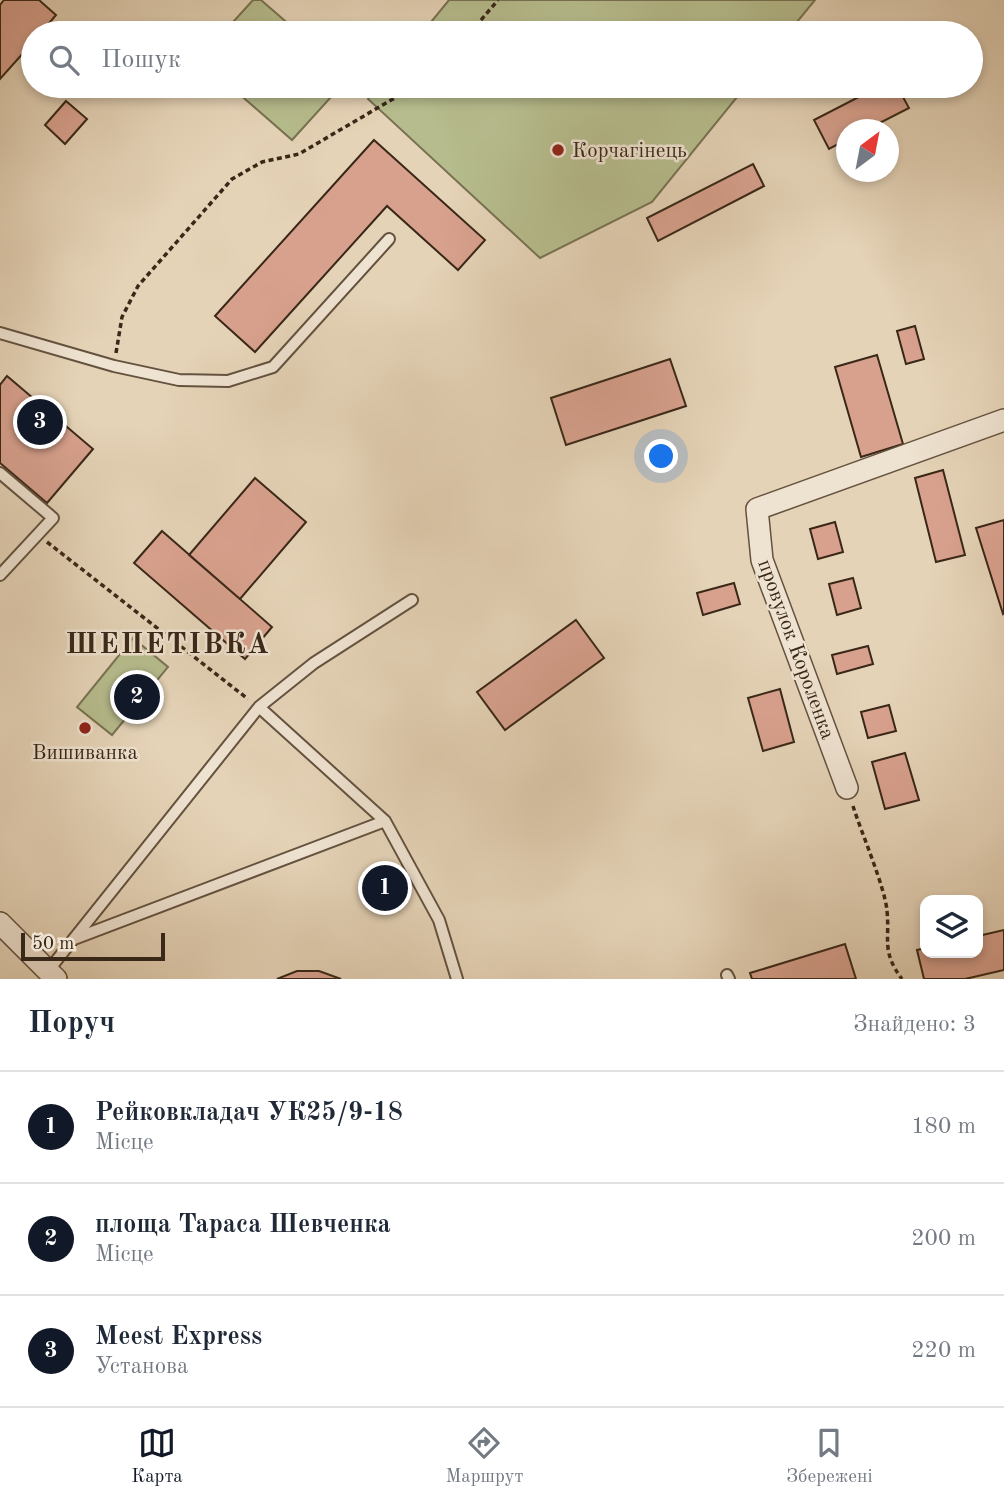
<!DOCTYPE html>
<html lang="uk">
<meta charset="utf-8">
<style>
:root{--surface:#fff;--page:#f6f6f7;--text:#1f2937;--muted:#747a83;--line:#e0e1e3;--accent:#111827}
body{margin:0;font-family:"Old Standard TT",serif;background:var(--page);color:var(--text)}
.controls{position:absolute;right:21px;bottom:21px;display:grid;overflow:hidden;border-radius:14px;box-shadow:0 4px 10px #0003}
.controls button{width:63px;height:63px;display:grid;place-items:center;padding:0;border:0;border-bottom:2px solid var(--line);background:var(--surface);color:var(--text);font:35px sans-serif}
.compass{position:absolute;left:836px;top:119px;width:63px;height:63px;border-radius:50%;background:var(--surface);box-shadow:0 4px 10px #0003;rotate:32deg}
.scale{position:absolute;left:21px;bottom:18px;width:144px;box-sizing:border-box;padding-left:7px;border:4px solid #392717;border-top:0;font-size:19px;line-height:24px;white-space:nowrap;color:#392717;-webkit-text-stroke:5px #eee2d0;paint-order:stroke}
.you{position:absolute;left:662px;top:457px;width:24px;height:24px;margin:-18px;border:5px solid #fff;border-radius:50%;background:#1a73e8;box-shadow:0 0 0 10px #1a73e833}
.badge{display:grid;place-items:center;width:46px;height:46px;border-radius:50%;background:var(--accent);color:#fff;font-size:23px;font-weight:700}
.pin{position:absolute;translate:-50% -50%;border:4px solid #fff;box-shadow:0 2px 7px #0006}
.list{margin:0;padding:0;list-style:none}
h2{display:flex;justify-content:space-between;align-items:center;height:91px;margin:0;padding:0 28px;font-size:30px}
h2 small{font-size:23px;font-weight:400;color:var(--muted)}
.list li{display:grid;grid-template-columns:46px 1fr auto;gap:21px;align-items:center;box-sizing:border-box;height:112px;padding:0 28px;border-top:2px solid var(--line)}
.list b{display:block;font-size:26px;white-space:nowrap}
.list p{margin:0;font-size:23px;white-space:nowrap;color:var(--muted)}
.list em{font-size:23px;font-style:normal;color:var(--muted)}
.icon{flex:none;width:38px;height:38px;fill:none;stroke:currentColor;stroke-width:2;stroke-linecap:round;stroke-linejoin:round}
.map{position:relative;flex:none;width:1004px;height:979px;overflow:hidden}
.search{position:absolute;background:var(--surface);box-shadow:0 4px 10px #0003;left:21px;right:21px;top:21px;height:77px;display:flex;align-items:center;gap:18px;box-sizing:border-box;padding:0 24px;border-radius:38px;color:var(--muted);font-size:26px}
.sheet{height:427px;background:var(--surface)}
nav{display:flex;justify-content:space-around;align-items:center;box-sizing:border-box;height:98px;border-top:2px solid var(--line);background:var(--surface);font-size:19px;color:var(--muted)}
nav a{display:grid;justify-items:center;gap:4px}
nav .on{color:var(--accent)}
.map>svg:first-child{display:block}
</style>
<div class="map">
<svg width="1004" height="979" viewBox="0 0 1004 979">
<rect width="100%" height="100%" fill="#e5d3b7"/>
<filter id="stains"><feTurbulence type="fractalNoise" baseFrequency=".00286" numOctaves="4"/><feColorMatrix values="0 0 0 0 .2 0 0 0 0 .09 0 0 0 0 .02 0 0 0 .5 -.17"/></filter>
<radialGradient id="worn" r=".72"><stop offset=".6" stop-color="#630" stop-opacity="0"/><stop offset="1" stop-color="#630" stop-opacity=".3"/></radialGradient>
<path fill="#b6bc8d" stroke="#787252" stroke-width="2" d="M253,0H261L299,33H223Z
M449,0H815L788,33H422Z
M230,86H341L292,140Z
M379,86H746L652,202L540,258L368,99Z
M133,638L168,667L112,735L77,707Z"/>
<path fill="#d8a18e" stroke="#392717" stroke-width="2" d="M4,0H39L56,15L41,33H33V42L0,79V5Z
M880,86H897L909,108L866,130H846V140L829,149L814,120Z
M66,101L87,119L65,144L45,125Z
M374,140L485,240L458,270L387,206L255,352L215,316Z
M753,164L764,186L658,241L647,218Z
M915,326L924,359L906,364L897,331Z
M877,355L903,444L861,457L835,367Z
M670,359L686,406L566,445L551,398Z
M7,376L93,449L47,503L0,463V385Z
M943,470L965,555L936,562L915,478Z
M255,478L306,522L240,599L189,555Z
M1004,520V613L1003,614L976,528Z
M835,522L843,552L818,559L810,529Z
M162,531L272,627L245,659L134,563Z
M853,578L861,608L837,615L829,584Z
M734,583L740,604L703,615L697,593Z
M576,620L604,658L505,730L477,692Z
M868,646L873,664L837,674L832,655Z
M780,689L794,742L763,751L748,698Z
M889,705L896,731L868,738L861,712Z
M905,753L919,800L885,809L872,762Z
M1004,930V970L965,979H924L917,950L925,948V953H978V936Z
M845,944L856,979H752L750,973Z
M297,971H319L341,979H277Z"/>
<g fill="none" stroke-linecap="round" stroke-linejoin="round">
<defs>
<path id="lane" d="M0,333L114,366L179,380L228,381L273,367L389,239
M0,473L53,518L0,575
M259,707L385,821L439,920L457,979
M74,939L385,821
M48,971L259,707L314,663L412,600
M727,975L729,979"/>
<path id="street" d="M847,788L762,560L757,509L1004,420
M0,923L56,979"/>
</defs>
<use href="#lane" stroke="#64523f" stroke-width="14"/>
<use href="#street" stroke="#64523f" stroke-width="24"/>
<path stroke="#392717" stroke-width="3.5" stroke-dasharray="5 3.5" stroke-linecap="butt" d="M470,33L498,0
M116,353L122,317L138,286L232,179L262,162L299,154L415,86
M47,542L248,699
M853,806C861,832 885,887 887,911C890,940 881,951 902,979"/>
<use href="#lane" stroke="#eee2d0" stroke-width="10"/>
<use href="#street" stroke="#eee2d0" stroke-width="21"/>
</g>
<g fill="#8f2418" stroke="#eee2d0" stroke-width="2.5">
<circle cx="558" cy="150" r="7"/>
<circle cx="85" cy="728" r="7"/>
</g>
<g text-anchor="middle" stroke-width="5" stroke-linejoin="round" paint-order="stroke">
<g font-size="21" fill="#392717" stroke="#eee2d0" text-anchor="start">
<text x="572" y="157">Корчагінець</text>
<text x="85" y="759" text-anchor="middle">Вишиванка</text>
</g>
<g font-size="21" fill="#392717" stroke="#eee2d0">
<text transform="translate(797 649) rotate(70)" y="7">провулок Короленка</text>
</g>
<g font-size="28" font-weight="bold" letter-spacing="2" fill="#392717" stroke="#eee2d0">
<text x="168" y="653">ШЕПЕТІВКА</text>
</g>
</g>
<rect width="100%" height="100%" filter="url(#stains)"/>
<rect width="100%" height="100%" fill="url(#worn)"/>
</svg>
<div class="controls">
<button><svg class="icon" aria-label="layers" viewBox="0 0 24 24"><path d="M12 4l9 5-9 5-9-5zM3 14l9 5 9-5"/></svg></button>
</div>
<svg class="compass" viewBox="-18 -18 36 36"><path d="M0-13l5 13h-10z" fill="#e53935"/><path d="M0 13l5-13h-10z" fill="#747a83"/></svg>
<div class="scale">50 m</div>
<div class="you"></div>
<div class="pin badge" style="left:385px;top:888px">1</div>
<div class="pin badge" style="left:137px;top:697px">2</div>
<div class="pin badge" style="left:40px;top:422px">3</div>
<div class="search"><svg class="icon" aria-label="search" viewBox="0 0 24 24"><circle cx="10" cy="10" r="6"/><path d="M15 15l6 6"/></svg>Пошук</div>
</div>
<section class="sheet">
<h2>Поруч<small>Знайдено: 3</small></h2>
<ul class="list">
<li><span class="badge">1</span><div><b>Рейковкладач УК25/9-18</b><p>Місце</p></div><em>180 m</em></li>
<li><span class="badge">2</span><div><b>площа Тараса Шевченка</b><p>Місце</p></div><em>200 m</em></li>
<li><span class="badge">3</span><div><b>Meest Express</b><p>Установа</p></div><em>220 m</em></li>
</ul>
</section>
<nav>
<a class="on"><svg class="icon" aria-label="map" viewBox="0 0 24 24"><path d="M3 6l6-2 6 2 6-2v14l-6 2-6-2-6 2zM9 4v14M15 6v14"/></svg>Карта</a>
<a><svg class="icon" aria-label="directions" viewBox="0 0 24 24"><path d="M12 3l9 9-9 9-9-9zM9 14v-3h6M13 9l2 2-2 2"/></svg>Маршрут</a>
<a><svg class="icon" aria-label="saved" viewBox="0 0 24 24"><path d="M7 4h10v16l-5-4-5 4z"/></svg>Збережені</a>
</nav>
